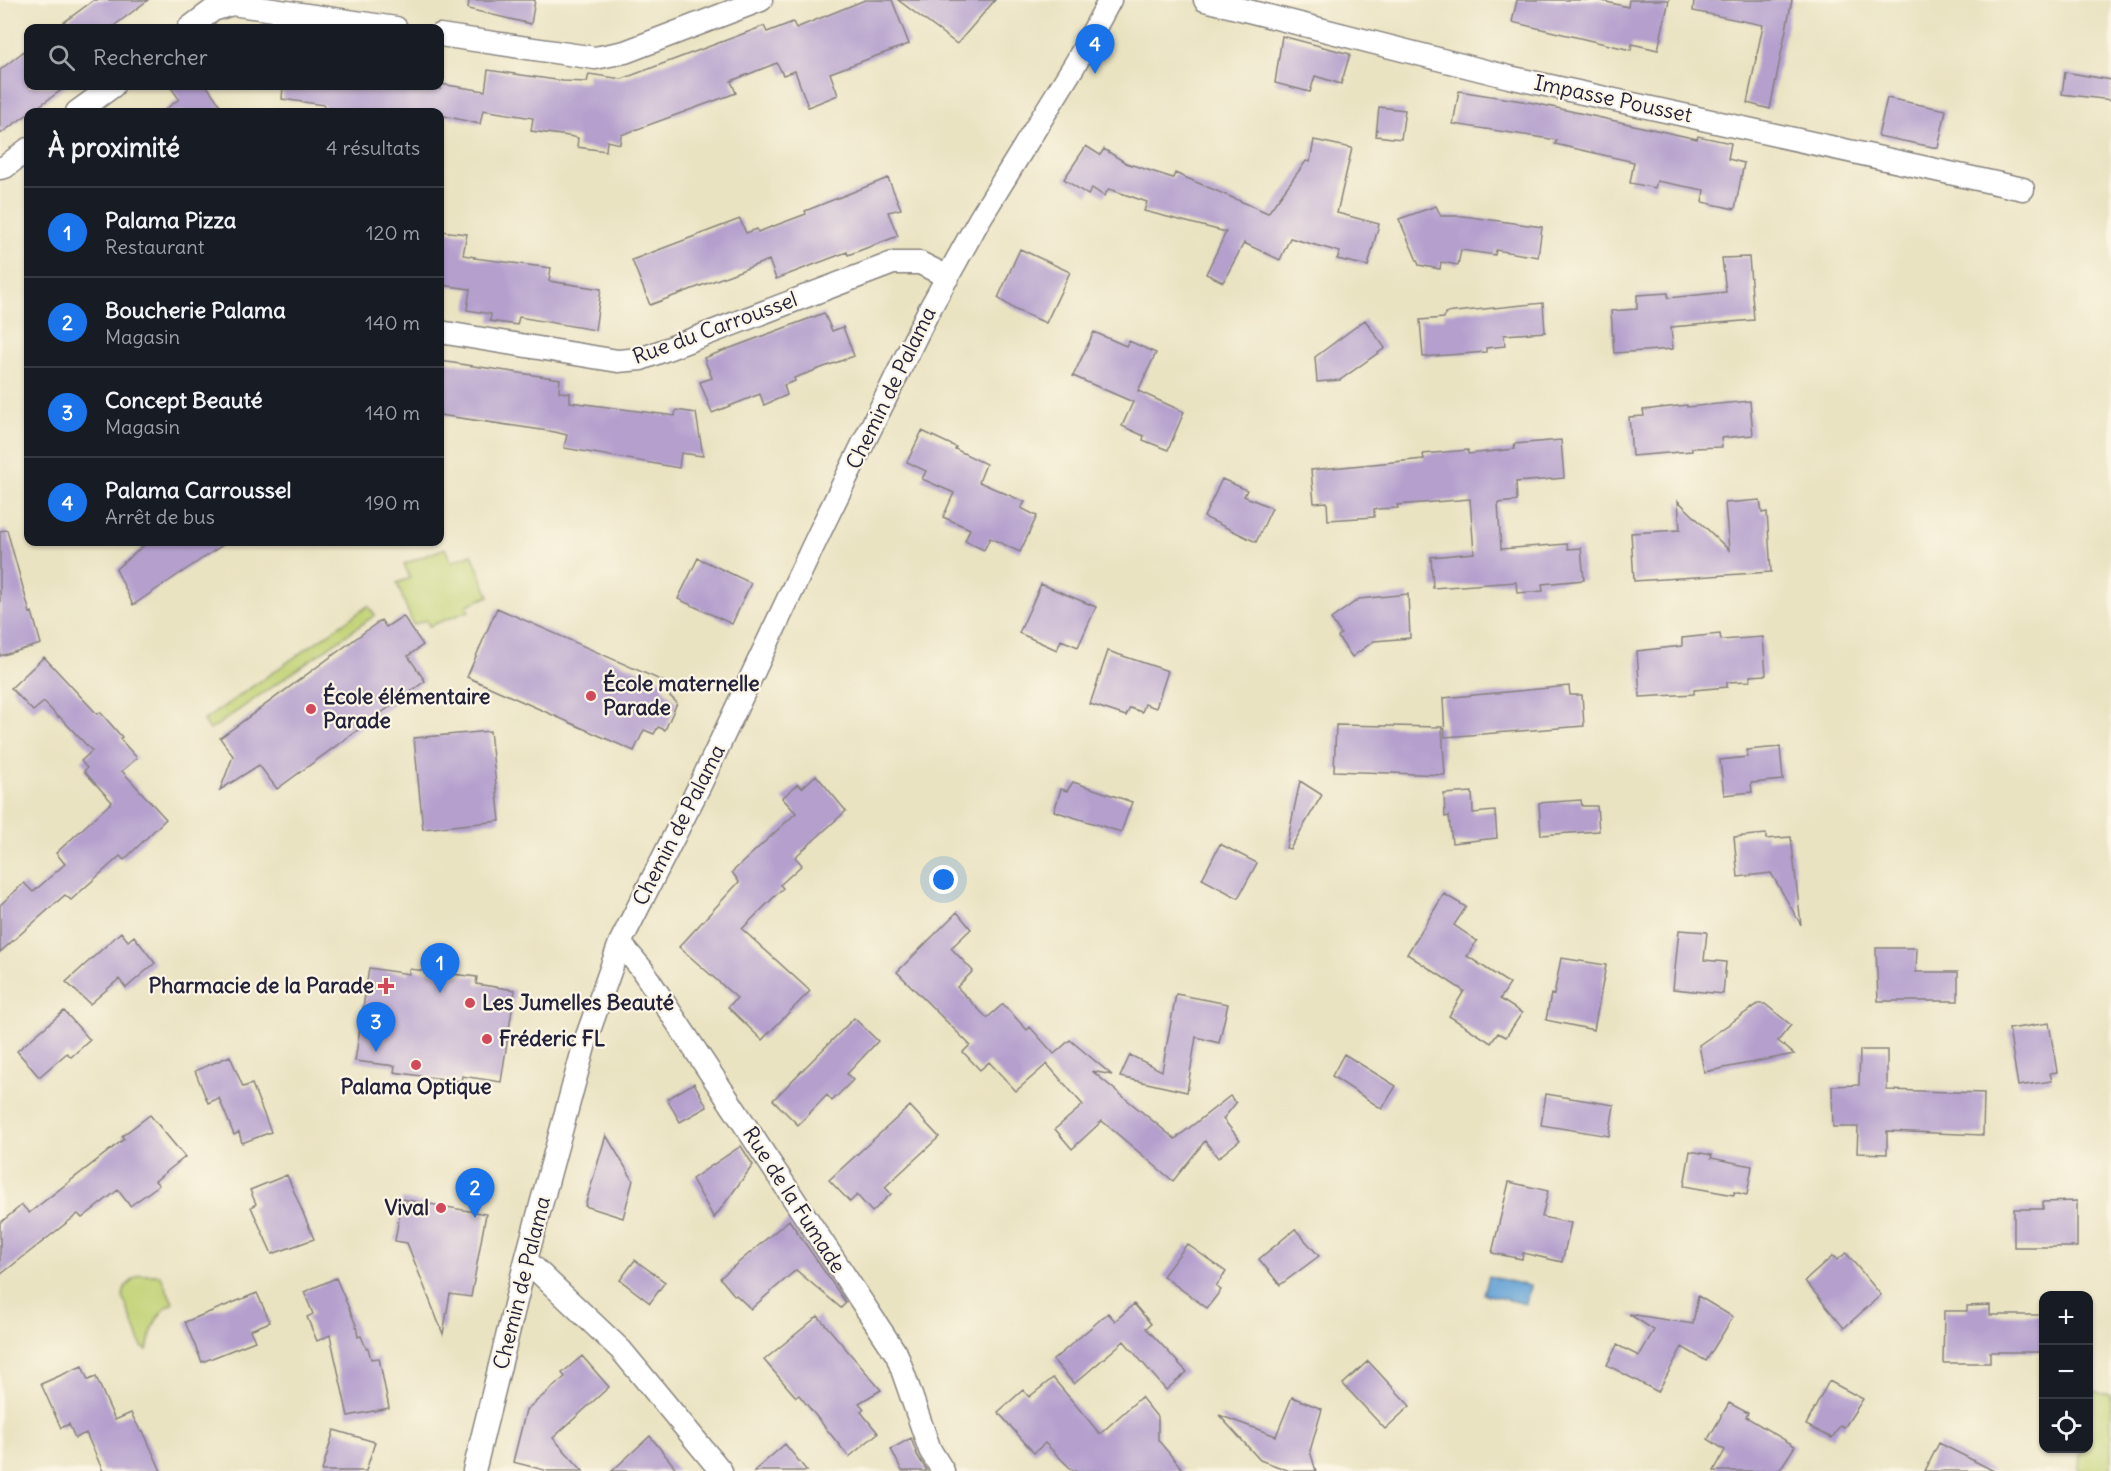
<!DOCTYPE html>
<html lang="fr">
<meta charset="utf-8">
<style>
:root{--surface:#171b24;--page:#20242c;--text:#f1f3f6;--muted:#9ea1a6;--line:#363941;--accent:#1a73e8}
body{margin:0;font-family:Delius,sans-serif;background:var(--page);color:var(--text)}
.controls{position:absolute;right:18px;bottom:18px;display:grid;overflow:hidden;border-radius:12px;box-shadow:0 2px 4px #0004}
.controls button{width:54px;height:54px;display:grid;place-items:center;padding:0;border:0;border-bottom:2px solid var(--line);background:var(--surface);color:var(--text);font:30px sans-serif}
.you{position:absolute;left:944px;top:880px;width:21px;height:21px;margin:-15px;border:4px solid #fff;border-radius:50%;background:#1a73e8;box-shadow:0 0 0 9px #1a73e833}
.badge{display:grid;place-items:center;width:39px;height:39px;border-radius:50%;background:var(--accent);color:#fff;font-size:20px;font-weight:700}
.pin{position:absolute;translate:-50% -50px;filter:drop-shadow(0 2px 3px #0008)}
.pin::after{content:'';position:absolute;top:32px;width:21px;height:18px;background:inherit;clip-path:polygon(0 0,100% 0,50% 100%)}
.list{margin:0;padding:0;list-style:none}
h2{display:flex;justify-content:space-between;align-items:center;height:78px;margin:0;padding:0 24px;font-size:26px}
h2 small{font-size:20px;font-weight:400;color:var(--muted)}
.list li{display:grid;grid-template-columns:39px 1fr auto;gap:18px;align-items:center;box-sizing:border-box;height:90px;padding:0 24px;border-top:2px solid var(--line)}
.list b{display:block;font-size:22px;white-space:nowrap}
.list p{margin:0;font-size:20px;white-space:nowrap;color:var(--muted)}
.list em{font-size:20px;font-style:normal;color:var(--muted)}
.icon{flex:none;width:33px;height:33px;fill:none;stroke:currentColor;stroke-width:2;stroke-linecap:round;stroke-linejoin:round}
.map{position:relative;flex:none;width:2111px;height:1471px;overflow:hidden}
.search{position:absolute;background:var(--surface);box-shadow:0 2px 4px #0004;left:24px;top:24px;width:420px;height:66px;display:flex;align-items:center;gap:15px;box-sizing:border-box;padding:0 21px;border-radius:12px;color:var(--muted);font-size:22px}
.panel{position:absolute;background:var(--surface);box-shadow:0 2px 4px #0004;left:24px;top:108px;width:420px;height:438px;border-radius:12px}
.map>svg:first-child{display:block}
</style>
<div class="map">
<svg width="2111" height="1471" viewBox="0 0 2111 1471">
<rect width="100%" height="100%" fill="#fcf5e5"/>
<filter id="ink" filterUnits="userSpaceOnUse"><feTurbulence type="fractalNoise" baseFrequency=".0167" numOctaves="2"/><feDisplacementMap in="SourceGraphic" scale="12" xChannelSelector="R" yChannelSelector="G"/><feConvolveMatrix kernelMatrix="1 2 1 2 8 2 1 2 1" color-interpolation-filters="sRGB"/></filter>
<filter id="wash" filterUnits="userSpaceOnUse"><feTurbulence type="fractalNoise" baseFrequency=".008" numOctaves="4" result="noise"/><feDisplacementMap in="SourceGraphic" scale="24" xChannelSelector="R" yChannelSelector="G"/><feGaussianBlur stdDeviation="1.35" result="paint"/><feColorMatrix in="noise" values="0 0 0 0 0 0 0 0 0 0 0 0 0 0 0 0 0 1.4 0 .05"/><feComposite in="paint" operator="in"/></filter>
<g filter="url(#wash)">
<rect width="100%" height="100%" fill="#eae3c2"/>
<path fill="#c1d275" stroke="#727a58" stroke-width="1.5" d="M445,548L451,562L472,554L489,596L467,605L469,611L429,626L426,620L413,625L397,583L410,578L404,564Z
M368,606L375,615L210,730L203,721Z
M139,1275H160L173,1303C155,1313 151,1331 147,1350L142,1347L123,1297L125,1287Z
M2089,1390L2111,1395V1471H2079L2080,1449L2088,1448Z"/>
<path fill="#63a3d6" stroke="#426288" stroke-width="1.5" d="M1489,1276L1530,1286L1526,1304L1484,1294Z"/>
<g id="blocks">
<path fill="#b49fcd" d="M94,0H148L111,28H56Z
M469,0H535L531,24L468,9Z
M865,0H892L909,44L830,73L838,95L808,107L795,71L783,75L777,63L731,81L736,93L621,135L620,144L607,141L606,151L577,147L578,138L569,136L531,131L533,118L483,110L480,124L440,115V112H323L324,105L282,99L283,86H415L440,89V84L485,91L488,70L563,81L587,82L589,74L622,79L764,26L767,32L793,22L796,28Z
M898,0H995L957,44Z
M1517,0H1598L1628,7L1629,0H1669L1658,50L1632,44L1631,50L1512,22Z
M1694,0H1792L1770,109L1747,103L1763,25L1693,11Z
M1282,36L1350,54L1341,84L1315,76L1310,92L1275,83Z
M28,48V86H67L0,134V70Z
M2065,72L2111,80V100L2062,94Z
M170,86H207L225,112H162L179,99Z
M1459,91L1534,103L1697,139L1698,136L1731,143L1728,159L1744,163L1735,209L1702,202L1704,190L1657,181L1655,188L1630,183L1634,162L1555,144L1557,140L1453,124Z
M1887,98L1946,110L1938,148L1878,136Z
M1379,107L1405,110L1401,139L1376,136Z
M1314,140L1352,148L1337,213L1379,224L1368,266L1337,259L1340,252L1290,238L1280,260L1244,243L1223,282L1206,274L1226,232L1144,211L1147,202L1109,189L1104,196L1092,188L1088,195L1064,179L1086,146L1100,155L1104,149L1126,163L1173,178L1175,173L1268,213L1306,161L1310,162Z
M888,178L901,209L888,212L898,236L848,255L847,252L776,279L769,260L650,305L632,260L740,219L746,233L757,229L758,232L806,214L805,211Z
M1436,206L1441,216H1463L1542,227L1538,257L1496,250L1495,255L1461,250L1458,265L1441,262L1440,269L1419,265L1399,219Z
M440,231L467,234L463,255L475,257L474,258L551,268L549,281L601,289L595,330L519,317L517,325L490,321L491,314L467,310L470,289L441,285Z
M1020,249L1070,272L1046,323L1016,310L998,298Z
M1749,257L1754,320L1671,327L1673,349L1614,353L1611,311L1637,309V295L1668,293V298L1726,292L1722,258Z
M1543,303L1545,332L1504,335L1505,346L1486,348V352L1423,357L1420,320L1444,318L1445,313Z
M824,313L832,331L843,327L854,356L794,378L795,381L784,385L787,395L764,405L760,394L712,413L700,382L712,378L704,358Z
M1365,320L1385,348L1340,380L1317,382L1315,357Z
M1094,332L1126,346L1129,341L1156,353L1138,391L1184,412L1168,450L1143,440L1144,436L1122,426L1133,402L1073,376Z
M440,361L560,379L559,392L570,393V402L675,416L676,410L696,413L703,456L681,453L679,468L564,448L567,435L555,432L440,415Z
M1750,401L1753,435L1721,438L1722,447L1692,448V451L1632,456L1629,417L1644,416L1643,410L1687,405V407Z
M922,431L956,447L955,449L986,464L979,482L1025,502L1021,508L1037,516L1020,552L990,538L984,550L965,541L970,529L943,517L954,493L922,479L926,471L907,462Z
M1561,440L1564,478L1516,482L1517,501L1498,503L1501,549L1567,544L1568,549L1581,548L1584,580L1542,584L1543,591L1517,593L1516,582L1433,588L1431,557L1474,553L1470,499L1397,505L1398,508L1374,509V517L1328,520L1327,502L1314,503L1311,470L1424,459L1423,454L1468,450V454L1515,449L1514,444Z
M1222,479L1247,490L1244,496L1272,508L1256,542L1204,517Z
M1760,500L1762,513L1767,512L1771,572L1634,581L1631,533L1680,530L1678,501L1729,550L1725,503Z
M7,530L30,613L32,612L41,644L0,656V531Z
M148,542H227L133,605L116,569Z
M698,558L751,583L732,624L678,599Z
M1041,584L1096,607L1078,647L1061,640L1057,650L1019,633Z
M1408,594L1410,638L1374,641L1352,657L1338,637L1341,634L1331,619L1359,599Z
M497,608L665,682L662,688L677,703L665,730L658,727L654,734L644,730L634,751L467,677Z
M403,616L423,645L408,656L425,681L277,789L259,765L220,790L233,756L220,738L381,620L386,627Z
M1720,634L1721,640L1763,637L1766,675L1750,676V681L1727,682V687L1694,690V694L1640,697L1637,651L1682,646V638Z
M1108,651L1168,671L1156,708L1145,704L1142,712L1130,708L1126,716L1090,704Z
M44,657L97,714L100,712L122,737L120,739L137,758L122,771L166,819L124,860L120,856L71,900L65,895L0,952V905L24,883L33,892L65,864L56,853L112,802L84,771L87,768L81,761L92,751L59,716L58,717L44,702L33,711L11,688Z
M1569,686L1570,695H1582L1584,726L1445,737L1443,698Z
M1336,725L1442,727L1445,775L1334,771Z
M490,731L500,821L423,829L414,738Z
M1780,747L1783,780L1751,783L1752,792L1724,795L1720,760L1747,757V750Z
M816,775L846,811L795,857L802,865L780,885L783,888L742,929L810,991L762,1040L728,1007L737,998L679,947L739,882L732,872L796,813L782,798L798,784L802,788Z
M1300,781L1322,795L1290,849L1286,848Z
M1073,782L1132,802L1121,832L1054,811L1061,789L1067,791Z
M1472,792L1473,813L1495,811L1497,838L1452,843L1449,816L1445,817L1444,794Z
M1581,800L1582,806H1597L1599,831L1541,835L1539,803Z
M1766,834V839L1791,837L1801,925L1771,873L1738,877L1734,837Z
M1220,844L1257,863L1238,898L1202,879Z
M1444,894L1466,907L1454,925L1477,941L1467,956L1510,984L1500,999L1522,1013L1506,1037L1498,1033L1491,1043L1449,1016L1464,991L1407,954Z
M957,912L971,929L951,948L973,971L957,987L987,1018L1003,1004L1027,1030L1030,1027L1054,1054L1070,1040L1112,1075L1092,1071L1175,1139L1230,1096L1236,1103L1223,1119L1240,1140L1218,1158L1205,1141L1173,1181L1102,1121L1072,1149L1055,1129L1083,1105L1047,1064L1016,1091L989,1062L980,1070L963,1052L970,1045L897,972Z
M1679,930L1707,932L1704,960L1726,962L1723,994L1673,989Z
M121,932L128,941L134,936L155,963L126,988L119,979L90,1004L66,982Z
M1876,948H1917L1916,972H1958V1001H1878Z
M1561,958L1606,965L1594,1030L1546,1020L1551,994L1554,995Z
M369,968L409,974V969L477,977L476,984L515,990L501,1082L462,1076L461,1081L428,1077L394,1072L395,1066L355,1061Z
M1176,994L1228,1004L1219,1043L1196,1037L1187,1092L1120,1077L1130,1055L1162,1071Z
M1758,1004H1765L1791,1025L1778,1041L1794,1054L1704,1072L1699,1045Z
M64,1011L90,1040L71,1057L67,1053L39,1077L17,1051Z
M854,1018L878,1041L847,1074L853,1080L832,1101L827,1095L798,1125L773,1100Z
M2049,1023L2057,1072L2050,1073L2052,1081L2018,1086L2009,1029Z
M1860,1050H1887V1090L1984,1093L1983,1135L1887,1131V1154L1857,1153L1858,1127H1833L1832,1086L1859,1085Z
M1344,1054L1396,1086L1382,1109L1332,1076Z
M230,1056L243,1087L252,1084L271,1132L242,1143L239,1132L234,1135L219,1098L208,1103L195,1071Z
M694,1083L707,1107L680,1122L667,1099Z
M1546,1094L1614,1105L1609,1136L1541,1125Z
M910,1106L939,1137L885,1187L891,1194L872,1212L857,1195L850,1202L829,1180Z
M150,1115L185,1157L155,1181L159,1185L130,1206L118,1190L82,1218L78,1214L0,1275V1223L22,1205L29,1213L124,1139L122,1136Z
M606,1135L633,1180L623,1218L585,1206Z
M741,1146L753,1165L714,1218L692,1179Z
M1690,1151L1712,1155L1711,1158L1752,1166L1747,1195L1734,1192V1195L1684,1186Z
M287,1175L314,1239L272,1254L251,1207L256,1204L250,1190Z
M1509,1182L1548,1191L1542,1217L1571,1223L1562,1262L1523,1253L1522,1259L1492,1253Z
M402,1199L486,1214L471,1297L450,1294L443,1334L407,1243L395,1241Z
M2077,1201V1247H2014V1209H2043V1202Z
M789,1220L846,1303L841,1308L796,1270L751,1309L736,1295L735,1296L720,1278Z
M1295,1229L1319,1256L1280,1285L1259,1259Z
M1187,1244L1226,1272L1216,1286L1221,1290L1207,1308L1163,1276Z
M1846,1253L1881,1295L1844,1328L1805,1281L1833,1256L1837,1260Z
M635,1260L665,1282L650,1303L620,1280Z
M336,1278L356,1325L358,1337L361,1336L366,1348H368L371,1359L379,1358L389,1408L348,1416L330,1335L317,1341L307,1317L313,1314L304,1292Z
M257,1293L270,1322L250,1330L255,1341L202,1362L185,1322Z
M1698,1296L1733,1317L1706,1361L1682,1347L1658,1392L1607,1365L1617,1345L1639,1356L1654,1330L1629,1314L1693,1324Z
M1134,1304L1151,1324L1146,1328L1187,1372L1166,1390L1124,1341L1074,1384L1053,1360L1108,1313L1115,1321Z
M1990,1305V1315H2043V1352H1990V1363H1943L1944,1311H1967V1306Z
M818,1316L881,1390L859,1403L864,1409L861,1412L878,1433L849,1457L799,1395L796,1397L764,1360Z
M582,1356L609,1387L553,1438L583,1471H548L513,1462L526,1410L565,1377L562,1373Z
M1368,1361L1410,1406L1385,1429L1343,1384Z
M82,1366L88,1380L96,1377L115,1420L131,1413L141,1432L143,1431L161,1471H103L86,1433L75,1438L69,1424L61,1428L41,1384Z
M1053,1378L1100,1434L1141,1397L1158,1418V1440L1184,1471H1073L1045,1443L1034,1453L998,1412L1023,1390L1029,1397Z
M1829,1381L1863,1399L1844,1428L1840,1426L1832,1438L1806,1425Z
M1292,1397L1322,1409L1310,1451L1316,1471H1290L1260,1460L1219,1415L1276,1436Z
M1729,1403L1748,1413L1746,1417L1795,1446L1779,1471H1714L1725,1450L1708,1439Z
M334,1430L375,1442L366,1471H322Z
M650,1436L678,1471H612Z
M911,1438L917,1455L927,1471H902L891,1449Z
M1939,1443L1994,1471H1925Z
M785,1444L807,1471H754Z"/>
</g>
</g>
<g filter="url(#ink)">
<use href="#blocks" fill-opacity="0" stroke="#86827e" stroke-width="1.5"/>
<g fill="none" stroke-linecap="round" stroke-linejoin="round">
<defs>
<path id="minor" d="M1205,0L1509,77L2023,189
M189,28L213,10L232,4L396,28
M440,35L595,58L625,52L761,0
M77,112L113,86
M0,168L5,167L28,149
M440,332L618,361L641,359L893,263H920L948,277
M620,943L641,968L897,1355L930,1450L943,1471
M526,1260L621,1350L721,1471
M474,1471L526,1260L586,1039L620,943L700,785L824,523L928,312L979,220L1077,61L1110,0"/>
</defs>
<use href="#minor" stroke="#86827e" stroke-width="25"/>
<use href="#minor" stroke="#fff" stroke-width="22"/>
</g>
</g>
<g fill="#d1495b" stroke="#fcf5e5" stroke-width="2">
<circle cx="591" cy="696" r="6"/>
<circle cx="311" cy="709" r="6"/>
<path d="M383 977h6v6h6v6h-6v6h-6v-6h-6v-6h6z"/>
<circle cx="470" cy="1003" r="6"/>
<circle cx="487" cy="1039" r="6"/>
<circle cx="416" cy="1065" r="6"/>
<circle cx="441" cy="1208" r="6"/>
</g>
<g text-anchor="middle" stroke-width="4.5" stroke-linejoin="round" paint-order="stroke">
<g font-size="21" fill="#22223b" stroke="#fcf5e5">
<text transform="translate(1613 99) rotate(12)" y="7">Impasse Pousset</text>
<text transform="translate(715 328) rotate(-20)" y="7">Rue du Carroussel</text>
<text transform="translate(891 388) rotate(-64)" y="7">Chemin de Palama</text>
<text transform="translate(679 825) rotate(-63)" y="7">Chemin de Palama</text>
<text transform="translate(794 1200) rotate(57)" y="7">Rue de la Fumade</text>
<text transform="translate(522 1283) rotate(-76)" y="7">Chemin de Palama</text>
</g>
<g font-size="21" font-weight="bold" fill="#22223b" stroke="#fcf5e5" text-anchor="start">
<text x="603" y="691">École maternelle<tspan x="603" dy="24">Parade</tspan></text>
<text x="323" y="704">École élémentaire<tspan x="323" dy="24">Parade</tspan></text>
<text x="374" y="993" text-anchor="end">Pharmacie de la Parade</text>
<text x="482" y="1010">Les Jumelles Beauté</text>
<text x="499" y="1046">Fréderic FL</text>
<text x="416" y="1094" text-anchor="middle">Palama Optique</text>
<text x="429" y="1215" text-anchor="end">Vival</text>
</g>
</g>
</svg>
<div class="controls">
<button>+</button>
<button>−</button>
<button><svg class="icon" aria-label="locate" viewBox="0 0 24 24"><circle cx="12" cy="12" r="6"/><path d="M12 2v4M12 18v4M2 12h4M18 12h4"/></svg></button>
</div>
<div class="you"></div>
<div class="pin badge" style="left:440px;top:993px">1</div>
<div class="pin badge" style="left:475px;top:1218px">2</div>
<div class="pin badge" style="left:376px;top:1052px">3</div>
<div class="pin badge" style="left:1095px;top:74px">4</div>
<div class="search"><svg class="icon" aria-label="search" viewBox="0 0 24 24"><circle cx="10" cy="10" r="6"/><path d="M15 15l6 6"/></svg>Rechercher</div>
<section class="panel">
<h2>À proximité<small>4 résultats</small></h2>
<ul class="list">
<li><span class="badge">1</span><div><b>Palama Pizza</b><p>Restaurant</p></div><em>120 m</em></li>
<li><span class="badge">2</span><div><b>Boucherie Palama</b><p>Magasin</p></div><em>140 m</em></li>
<li><span class="badge">3</span><div><b>Concept Beauté</b><p>Magasin</p></div><em>140 m</em></li>
<li><span class="badge">4</span><div><b>Palama Carroussel</b><p>Arrêt de bus</p></div><em>190 m</em></li>
</ul>
</section>
</div>
